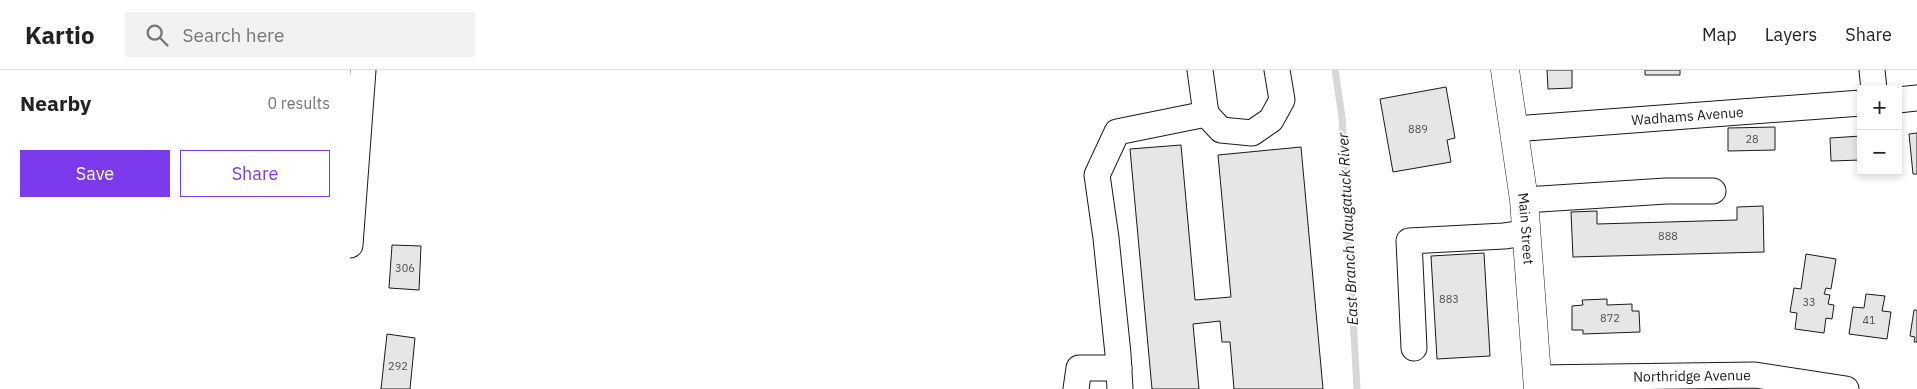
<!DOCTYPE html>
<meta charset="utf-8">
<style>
:root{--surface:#fff;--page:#f2f2f2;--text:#222;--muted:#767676;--line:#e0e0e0;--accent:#7c3aed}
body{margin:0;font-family:"IBM Plex Sans",sans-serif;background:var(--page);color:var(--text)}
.controls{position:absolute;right:15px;top:15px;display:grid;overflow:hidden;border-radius:0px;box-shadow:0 2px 8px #0003}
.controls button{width:45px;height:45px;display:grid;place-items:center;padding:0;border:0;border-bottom:1px solid var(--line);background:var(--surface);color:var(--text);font:25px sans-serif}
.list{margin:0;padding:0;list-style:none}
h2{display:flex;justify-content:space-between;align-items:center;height:65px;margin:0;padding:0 20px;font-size:21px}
h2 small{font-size:16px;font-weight:400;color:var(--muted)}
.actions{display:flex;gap:10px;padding:15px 20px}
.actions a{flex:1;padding:11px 0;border:1px solid var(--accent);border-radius:0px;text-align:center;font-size:18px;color:var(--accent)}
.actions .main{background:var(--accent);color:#fff}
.icon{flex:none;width:28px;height:28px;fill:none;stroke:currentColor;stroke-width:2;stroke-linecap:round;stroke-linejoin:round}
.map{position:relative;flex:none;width:1567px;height:319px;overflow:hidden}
header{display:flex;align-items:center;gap:30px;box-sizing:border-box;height:70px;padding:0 25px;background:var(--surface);border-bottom:1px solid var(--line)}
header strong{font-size:24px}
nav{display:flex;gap:28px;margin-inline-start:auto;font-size:18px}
.search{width:350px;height:45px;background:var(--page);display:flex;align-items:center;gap:12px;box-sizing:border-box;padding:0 18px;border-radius:0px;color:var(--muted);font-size:19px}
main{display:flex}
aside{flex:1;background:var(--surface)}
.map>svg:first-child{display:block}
</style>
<header>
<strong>Kartio</strong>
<div class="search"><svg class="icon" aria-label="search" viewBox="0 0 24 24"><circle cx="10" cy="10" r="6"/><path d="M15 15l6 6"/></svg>Search here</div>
<nav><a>Map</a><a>Layers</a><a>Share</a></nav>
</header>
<main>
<aside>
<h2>Nearby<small>0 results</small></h2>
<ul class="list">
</ul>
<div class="actions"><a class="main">Save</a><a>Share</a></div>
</aside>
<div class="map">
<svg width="1567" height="319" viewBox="0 0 1567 319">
<rect width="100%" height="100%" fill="#fff"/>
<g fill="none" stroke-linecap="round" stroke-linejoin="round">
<path stroke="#d7d7d7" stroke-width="7" d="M985,0L992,47L1007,319"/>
</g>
<path fill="#e6e6e6" stroke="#1a1a1a" d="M1197,0H1222V18L1198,19Z
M1295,0H1330V5H1295Z
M1096,17L1105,68L1097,70L1101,92L1043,102L1030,29Z
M1425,57V80L1378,81V58Z
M1567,63V104H1563L1559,64Z
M1511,66V90L1481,91L1480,68Z
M831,75L845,230L881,227L868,85L951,77L973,319H884L880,272H872L870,251L843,254L849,319H802L780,79Z
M1413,136L1414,182L1223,187L1221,142L1247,141V154L1387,150V137Z
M42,175L71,176L69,220L39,218Z
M1134,183L1140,286L1087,289L1081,186Z
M1456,184L1486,189L1481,219L1476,218L1474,224L1480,225L1478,234L1484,235L1482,249L1476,248L1474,263L1445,259L1447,243L1440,242L1444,218L1451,219Z
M1516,224L1535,226L1532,241L1541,242L1537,269L1499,264L1503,237L1514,238Z
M1257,229V235L1282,234V241H1289L1290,262L1233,264V260H1222V236L1233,235L1232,230Z
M1564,240H1567V272H1564L1565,267L1560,266Z
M37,264L65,268L60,319H31Z"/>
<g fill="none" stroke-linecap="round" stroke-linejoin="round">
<defs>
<g id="minor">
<path d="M850,0L856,44"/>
<path d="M1522,0L1524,19"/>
<path d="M1548,30L1567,28"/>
<path id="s1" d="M1164,59L1511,33"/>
<path d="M1174,130L1316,121H1363"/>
<path d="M0,175L13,0"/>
<path d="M1064,278L1059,171L1154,166L1176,163"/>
<path id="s2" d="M1187,308L1405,305L1496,319"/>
<path d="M726,319L729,298H769"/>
<path d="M770,319L768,284L756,168L747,105L767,62L856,44L871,60L902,63L921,50L932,30L927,0"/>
</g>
<g id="major">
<path id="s3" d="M1155,0L1174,130L1188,319"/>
</g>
</defs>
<use href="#minor" stroke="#1a1a1a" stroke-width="27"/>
<use href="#major" stroke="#1a1a1a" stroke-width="29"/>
<use href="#minor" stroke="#fff" stroke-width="25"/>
<use href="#major" stroke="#fff" stroke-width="28"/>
</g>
<g text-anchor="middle" stroke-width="4" stroke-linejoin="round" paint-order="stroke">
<g font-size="11" fill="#4d4d4d">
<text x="1068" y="63">889</text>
<text x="1402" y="73">28</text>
<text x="1318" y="170">888</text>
<text x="55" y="202">306</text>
<text x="1099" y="233">883</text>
<text x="1459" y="236">33</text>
<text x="1260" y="252">872</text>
<text x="1519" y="254">41</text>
<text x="48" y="300">292</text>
</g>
<g font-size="14" fill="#1a1a1a" stroke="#fff">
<text dy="5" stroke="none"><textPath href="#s1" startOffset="174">Wadhams Avenue</textPath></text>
<text dy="5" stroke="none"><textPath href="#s3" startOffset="160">Main Street</textPath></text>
<text dy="5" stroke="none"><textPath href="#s2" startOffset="155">Northridge Avenue</textPath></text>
</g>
<g font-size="15" font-style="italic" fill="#1a1a1a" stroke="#fff">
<text transform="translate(998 159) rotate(-93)" y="5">East Branch Naugatuck River</text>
</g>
</g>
</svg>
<div class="controls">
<button>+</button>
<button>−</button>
</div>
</div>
</main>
